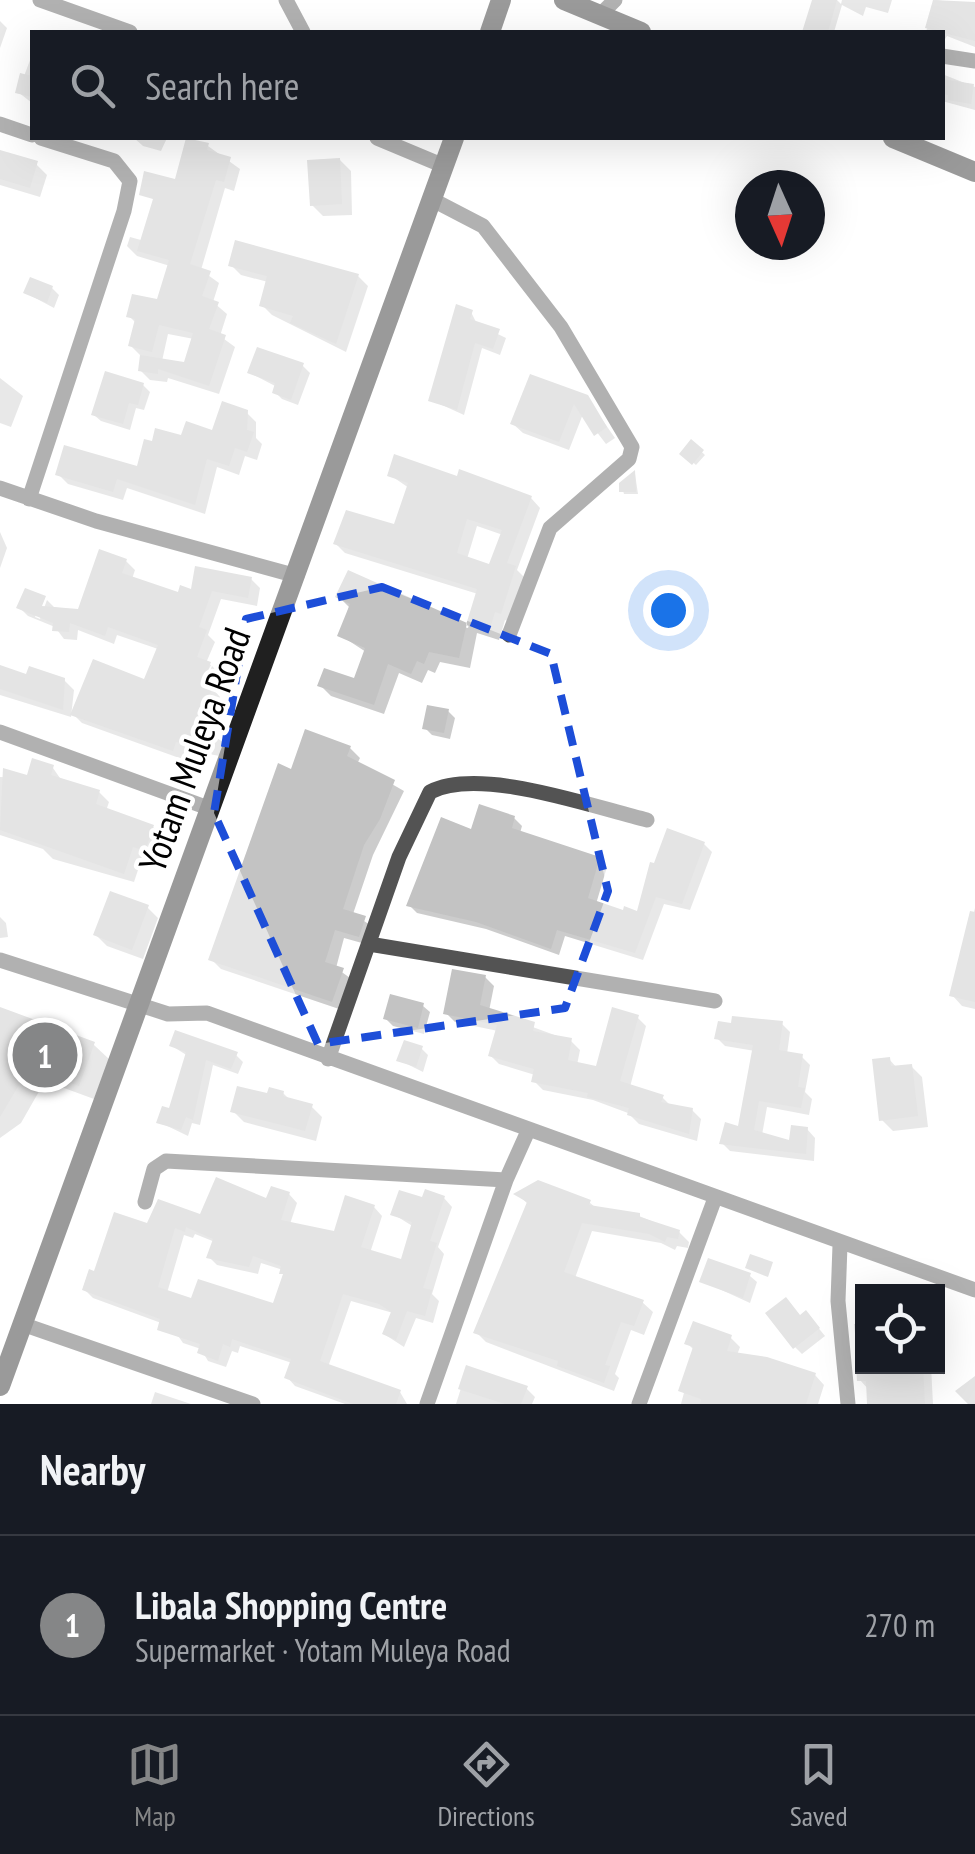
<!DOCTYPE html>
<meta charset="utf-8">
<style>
:root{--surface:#171b24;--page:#20242c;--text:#f1f3f6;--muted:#9ea1a6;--line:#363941;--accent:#858687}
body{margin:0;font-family:"PT Sans Narrow",sans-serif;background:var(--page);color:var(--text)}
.controls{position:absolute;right:30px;bottom:30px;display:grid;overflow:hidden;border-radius:0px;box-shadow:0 10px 40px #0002}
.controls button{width:90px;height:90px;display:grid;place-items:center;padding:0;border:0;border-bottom:2px solid var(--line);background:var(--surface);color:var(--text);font:50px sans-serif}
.compass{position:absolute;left:735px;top:170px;width:90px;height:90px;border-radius:50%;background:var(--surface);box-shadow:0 10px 40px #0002;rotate:177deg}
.you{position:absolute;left:668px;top:610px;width:35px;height:35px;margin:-25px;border:8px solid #fff;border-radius:50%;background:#1a73e8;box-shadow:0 0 0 15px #1a73e833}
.badge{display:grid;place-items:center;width:65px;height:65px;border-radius:50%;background:var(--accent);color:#fff;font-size:32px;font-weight:700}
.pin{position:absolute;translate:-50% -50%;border:5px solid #fff;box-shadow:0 2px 10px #0006}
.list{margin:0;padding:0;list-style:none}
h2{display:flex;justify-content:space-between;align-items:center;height:130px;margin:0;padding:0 40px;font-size:42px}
h2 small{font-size:32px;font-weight:400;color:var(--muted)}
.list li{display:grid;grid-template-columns:65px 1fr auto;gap:30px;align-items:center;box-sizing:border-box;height:180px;padding:0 40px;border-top:2px solid var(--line)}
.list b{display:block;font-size:38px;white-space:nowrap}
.list p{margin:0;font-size:32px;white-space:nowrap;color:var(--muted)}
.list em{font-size:32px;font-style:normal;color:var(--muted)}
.icon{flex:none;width:55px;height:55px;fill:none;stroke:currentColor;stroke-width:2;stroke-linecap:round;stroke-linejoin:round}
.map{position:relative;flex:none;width:975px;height:1404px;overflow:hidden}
.search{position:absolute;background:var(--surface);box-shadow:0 10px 40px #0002;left:30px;right:30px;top:30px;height:110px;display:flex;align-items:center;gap:25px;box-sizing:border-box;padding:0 35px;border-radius:0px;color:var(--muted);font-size:38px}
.sheet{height:310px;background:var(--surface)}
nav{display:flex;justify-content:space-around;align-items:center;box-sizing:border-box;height:140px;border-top:2px solid var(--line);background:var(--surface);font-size:28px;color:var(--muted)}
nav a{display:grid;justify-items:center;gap:5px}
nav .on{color:var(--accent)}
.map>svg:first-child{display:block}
</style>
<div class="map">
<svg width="975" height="1404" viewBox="0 0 975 1404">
<rect width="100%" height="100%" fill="#fff"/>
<path fill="#0003" fill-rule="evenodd" d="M815,0H837L841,4L842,0H892L888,13L866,7L863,16L842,5L834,32H805Z
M935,0L975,5V47L947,36L942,44V32H926Z
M0,21L7,28L0,48Z
M32,55V103L18,92Z
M942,74L975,87V110L942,101Z
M134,138H167L161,151L143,146Z
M208,146L240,169L234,191L225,188L201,270L219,283L213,302L227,314L220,336L235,347L219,394L168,378L167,382L150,380L140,370L142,357L131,346L136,323L129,316L158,302L170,266L137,256L127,246L130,237L159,245ZM168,334L194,339L186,365L162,361Z
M0,153L36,164L47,175L40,197L0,185Z
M340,160L351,171L352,215L323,216L312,205Z
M231,265L358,276L368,286L346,352L272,315L262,305L268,282L241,275Z
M52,288L59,295L54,308L26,293Z
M471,312L477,324L506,338L500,355L482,348L464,415L431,400Z
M303,366L310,373L298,405L282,399L275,392L277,387L250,373Z
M0,378L23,396L11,427L0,423Z
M143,385L150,392L144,410L136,408L130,430L101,421L94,415Z
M587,398L615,438L606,444L583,414L569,450L523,433L512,423Z
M246,412L256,422V438L262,444L257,460L245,456L239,475L217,467L205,514L127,488L123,500L68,484L58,474L139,469L153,444L214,433Z
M692,443L705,455L696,465L683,454Z
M635,474L638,494H624L621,484Z
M390,475L459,479L531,498L540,508L517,570L525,578L511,622L505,620L499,640L477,633L470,668L440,662L435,673L428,670L422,683L399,673L384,714L331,696L320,685L355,681L366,652L340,635L349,607L338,596L468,628L478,594L345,553L336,544L395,527L409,488ZM477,526L503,535L491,567L467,559Z
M0,532L7,548L0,568Z
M126,561L135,570L132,579L179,595L251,579L260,588L257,606L221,599L208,635L215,642L206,663L211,665L197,693L201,695L212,666L219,673L213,689L220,697L207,732L223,742L220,756L185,750L182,759L82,723L73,714L145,682L158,649L117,635L114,644L78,630L77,640L64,639L55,627L28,616L19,607L45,598L35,617L40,619L47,600L54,607L80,612Z
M0,668L28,678L64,680L74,690L71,717L0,695Z
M448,711L455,718L450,739L432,735L425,728Z
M350,748L360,758L357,764L404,791L373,855L353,914L375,928L369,945L344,938L336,968L353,980L342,1010L221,969L211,959Z
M53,768L62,781L99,792L109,802L106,811L153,827L163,837L155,860L143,855L134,882L53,859L43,849L0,835V777L28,778Z
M514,818L522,826L520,833L599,859L607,867L596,904L639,914L704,844L712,852L690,910L664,904L643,960L565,936L559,955L486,929L417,913L409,905L473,832Z
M147,907L158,918L143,959L107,946L96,935Z
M975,908V1009L962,1006L952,995Z
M0,917L6,923L8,937L0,938Z
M485,977L494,986L489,1011L571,1041L580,1050L577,1065L597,1069L637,1017L646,1026L630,1087L662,1097L672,1107L692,1110L701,1119L697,1141L639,1124L628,1113L593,1100L543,1090L534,1081L535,1075L499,1064L490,1055L498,1031L455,1022L446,1013Z
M423,1006L430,1012L424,1034L393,1026L386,1019Z
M0,1010L94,1045L109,1059L94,1099L45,1081L21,1123L0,1138Z
M782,1024L790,1032L787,1054L802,1057L810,1065L805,1092L812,1099L809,1115L767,1107L762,1135L791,1143L807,1129L815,1138L814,1161L730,1151L722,1143L740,1129L755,1051L725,1046L717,1038Z
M172,1046L236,1055L243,1062L238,1074L213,1065L200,1125L192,1123L188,1136L159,1122L171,1111L188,1056Z
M421,1048L428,1055L423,1072L399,1060Z
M889,1059L897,1068L911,1066L922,1077L928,1127L893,1131L882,1120Z
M283,1093L291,1101L311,1106L322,1117L316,1141L244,1122L233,1111Z
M289,1194L297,1203L290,1224L335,1234L374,1207L382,1216L370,1253L403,1262L414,1227L393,1214L424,1200L444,1198L452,1207L438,1247L444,1254L432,1294L439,1301L433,1323L416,1318L404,1347L384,1334L393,1313L351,1301L328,1367L400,1392L407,1404H345L295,1386L287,1377L292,1363L240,1346L238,1353L232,1351L226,1367L208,1361L201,1349L183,1343L172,1327L93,1298L84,1289L148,1226ZM195,1234L215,1242L209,1257L217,1265L258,1274L261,1263L283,1270L285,1276L274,1306L192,1301L167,1293L184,1235L193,1238Z
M517,1194L589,1202L596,1208L639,1216L679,1232L689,1242L688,1248L677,1246L675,1250L661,1243L592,1231L575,1278L642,1302L653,1312L644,1335L631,1330L615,1374L619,1378L614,1391L486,1342L476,1332L528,1204Z
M750,1276L757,1282L750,1303L702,1281Z
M800,1317L812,1320L825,1336L802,1354L795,1347Z
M854,1324H862V1366H931L933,1404H870L869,1390L860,1380Z
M938,1332L941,1336L944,1375L936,1366Z
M730,1337L740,1347L737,1355L815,1375L824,1385L818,1404H681L695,1351L687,1343Z
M467,1369L526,1388L535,1397L532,1404H456Z
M155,1392L191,1404H151Z"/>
<path fill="#c3c3c3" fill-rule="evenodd" d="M812,0H837L828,32H802Z
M933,0L975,2V41L925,28Z
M20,73L32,76V97L15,93Z
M942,79L974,84L971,104L948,100V95L942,94Z
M186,138L209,143L207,150L231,157L224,182L216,180L190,264L211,271L202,296L219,302L209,329L226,335L209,386L158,369V374L138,371L140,355L184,362L193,333L159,325L152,352L128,346L135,319L126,317L132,294L157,299L169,260L137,251L153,199L139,195L144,171L175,179Z
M0,150L38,161L30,188L0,179Z
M340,158L342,204L310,206L307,160Z
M235,240L359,274L336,344L290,323L293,316L259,306L267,276L228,266Z
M30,277L53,286L47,303L23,293Z
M456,304L473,310L470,319L500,329L493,349L475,343L457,410L428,401Z
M257,347L304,363L291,400L272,393L275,383L247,373Z
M105,371L144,383L138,405L129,403L123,424L91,415Z
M530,374L588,395L607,427L594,436L574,404L559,442L510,424Z
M222,401L248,410L247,430L254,432L247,452L235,448L229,466L207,459L195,505L117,479L113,492L55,475L64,445L137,466L144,439L152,441L155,428L181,435L186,421L212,430Z
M691,439L704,450L692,465L679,454Z
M394,454L457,476L459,469L532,496L507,563L516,566L501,614L495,612L489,632L466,625L477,589L333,544L346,510L394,524L408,483L387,476ZM467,519L502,530L489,564L457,553Z
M635,470L636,492H619V483Z
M99,549L127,559L122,573L178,592L180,585L191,589L195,566L252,577L248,598L212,591L199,627L207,630L197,657L211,662L203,682L213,686L197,728L215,731L212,748L176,742L173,751L70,715L93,659L144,679L158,645L108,627L105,636L70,623L69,632L52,631L53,623L16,608L25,588L46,596L42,606L78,609Z
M348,570L467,623L459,658L429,652L424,664L417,661L411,674L388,664L374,705L317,686L324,668L354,678L365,648L337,636L350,604L335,597Z
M0,665L26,674L29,666L65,678L63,710L0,689Z
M427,705L449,709L444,733L422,729Z
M305,729L351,746L347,756L395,780L380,819L364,845L343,909L366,916L359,937L335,930L325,962L344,968L332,1002L208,960L278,763L291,769Z
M32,758L54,765L51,775L100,790L96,804L154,825L145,851L133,847L124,874L0,830L3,768L27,775Z
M479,804L515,816L512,828L600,857L588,898L623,910L624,906L637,911L650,862L654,863L667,828L705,842L682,904L656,897L635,953L557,930L551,949L476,922L406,906L441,817L471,829Z
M110,891L149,905L132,950L93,935Z
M970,911L975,912V1002L949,996Z
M452,969L486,975L480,1005L535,1022L533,1031L572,1038L568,1060L596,1066L612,1007L639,1015L620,1081L664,1095L661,1102L693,1108L689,1134L627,1115L629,1108L587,1097L588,1093L531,1082L534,1069L488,1056L497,1025L443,1014Z
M390,994L424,1003L418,1028L383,1019Z
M0,1007L95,1042L79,1086L29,1068L0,1117Z
M732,1016L783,1021L779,1050L803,1054L798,1087L805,1088L801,1108L759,1101L754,1130L789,1140L791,1125L808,1127L806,1154L719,1144L725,1122L738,1126L753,1045L714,1039L718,1021L731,1023Z
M175,1030L238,1052L231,1069L206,1060L193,1120L186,1117L181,1130L156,1123L162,1106L169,1108L186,1052L169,1046Z
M404,1040L423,1046L416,1067L396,1061Z
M890,1057L891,1066L912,1064L918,1116L879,1121L872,1059Z
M237,1086L267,1093L269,1087L284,1091L283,1096L313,1104L305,1131L230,1112Z
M216,1177L266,1198L271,1186L290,1192L281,1220L334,1231L345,1195L375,1205L361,1247L401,1259L412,1222L390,1215L399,1190L422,1197L425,1189L445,1196L430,1241L437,1243L423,1288L432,1290L425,1316L407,1311L396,1340L382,1334L391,1312L379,1304L343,1294L320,1361L401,1390L396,1404H353L284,1378L291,1359L232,1339L230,1347L223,1344L218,1361L197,1353L200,1344L157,1330L160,1319L82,1290L89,1269L94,1271L114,1212L147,1223L158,1199L200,1214ZM186,1227L213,1239L206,1258L249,1267L253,1256L281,1266L279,1274H283L273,1303L198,1279L191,1298L158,1287L175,1228L185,1232Z
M538,1180L591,1200L589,1205L640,1213V1217L680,1230L678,1239L667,1237L665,1242L649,1234L582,1223L564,1272L644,1300L634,1326L621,1322L605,1365L610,1366L604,1383L557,1366L558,1361L473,1333L527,1202L513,1194Z
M750,1254L773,1262L768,1277L745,1268Z
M708,1258L751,1273L743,1298L699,1282Z
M786,1297L800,1315L806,1310L820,1328L793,1349L765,1313Z
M693,1321L732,1335L727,1351L767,1357L816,1373L806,1404H700L701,1399L678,1391L693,1347L684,1344Z
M466,1365L528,1386L521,1404H505L458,1389Z
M856,1366H923L925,1404H867L866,1381H857Z
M975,1376V1404H968L955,1391Z"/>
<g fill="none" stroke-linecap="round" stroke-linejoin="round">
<path stroke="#535353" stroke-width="15" d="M40,0L130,32
M286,0L303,32
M600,15L615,0
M942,56L975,61
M0,124L32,135
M377,138L444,166
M433,200L483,226L561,327L632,447L629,459L550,528L509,635
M0,488L96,521L297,576
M29,499L124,211L130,181L114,161L41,138
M0,732L211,809
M369,944L715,1001
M0,960L168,1014L207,1013L975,1290
M328,1059L399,857L430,792C480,766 593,807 647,820
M145,1202L154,1169L166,1161L506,1180
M840,1245L838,1301L848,1404
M22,1324L253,1404
M427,1404L506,1180L528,1131
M639,1404L715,1198"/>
<path stroke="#202020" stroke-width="20" d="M564,0L641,32
M490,32L501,0
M893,138L975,172
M0,1386L454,138"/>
</g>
<path d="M0 0H975V1404H0ZM382,587L551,654L608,891L565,1008L318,1044L214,813L246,619Z" fill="#fff" fill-opacity=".55" fill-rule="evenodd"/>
<path fill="none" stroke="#1d4ed8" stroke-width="8" stroke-dasharray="20 12" stroke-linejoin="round" d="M382,587L551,654L608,891L565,1008L318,1044L214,813L246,619Z"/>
<g text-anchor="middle" stroke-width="9" stroke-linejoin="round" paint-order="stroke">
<g font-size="38" fill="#000" stroke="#fff">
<text transform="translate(195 750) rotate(-70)" y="13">Yotam Muleya Road</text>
</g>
</g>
</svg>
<div class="controls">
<button><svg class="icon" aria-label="locate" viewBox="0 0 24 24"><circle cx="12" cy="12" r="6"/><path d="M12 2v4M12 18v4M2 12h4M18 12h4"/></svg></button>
</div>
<svg class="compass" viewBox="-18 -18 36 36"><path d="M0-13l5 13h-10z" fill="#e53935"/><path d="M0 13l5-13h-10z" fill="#9ea1a6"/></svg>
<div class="you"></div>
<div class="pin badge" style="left:45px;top:1055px">1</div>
<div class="search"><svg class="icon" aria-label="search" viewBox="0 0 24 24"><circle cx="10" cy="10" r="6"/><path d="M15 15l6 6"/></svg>Search here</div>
</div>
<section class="sheet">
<h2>Nearby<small></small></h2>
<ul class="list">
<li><span class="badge">1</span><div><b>Libala Shopping Centre</b><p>Supermarket · Yotam Muleya Road</p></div><em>270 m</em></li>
</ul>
</section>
<nav>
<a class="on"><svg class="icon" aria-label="map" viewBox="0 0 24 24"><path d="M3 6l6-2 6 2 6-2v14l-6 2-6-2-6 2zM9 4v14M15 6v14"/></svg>Map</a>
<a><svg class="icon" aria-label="directions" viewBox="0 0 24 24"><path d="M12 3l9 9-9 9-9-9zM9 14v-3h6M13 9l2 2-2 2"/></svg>Directions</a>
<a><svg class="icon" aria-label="saved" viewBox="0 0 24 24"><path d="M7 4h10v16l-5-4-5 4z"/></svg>Saved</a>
</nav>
